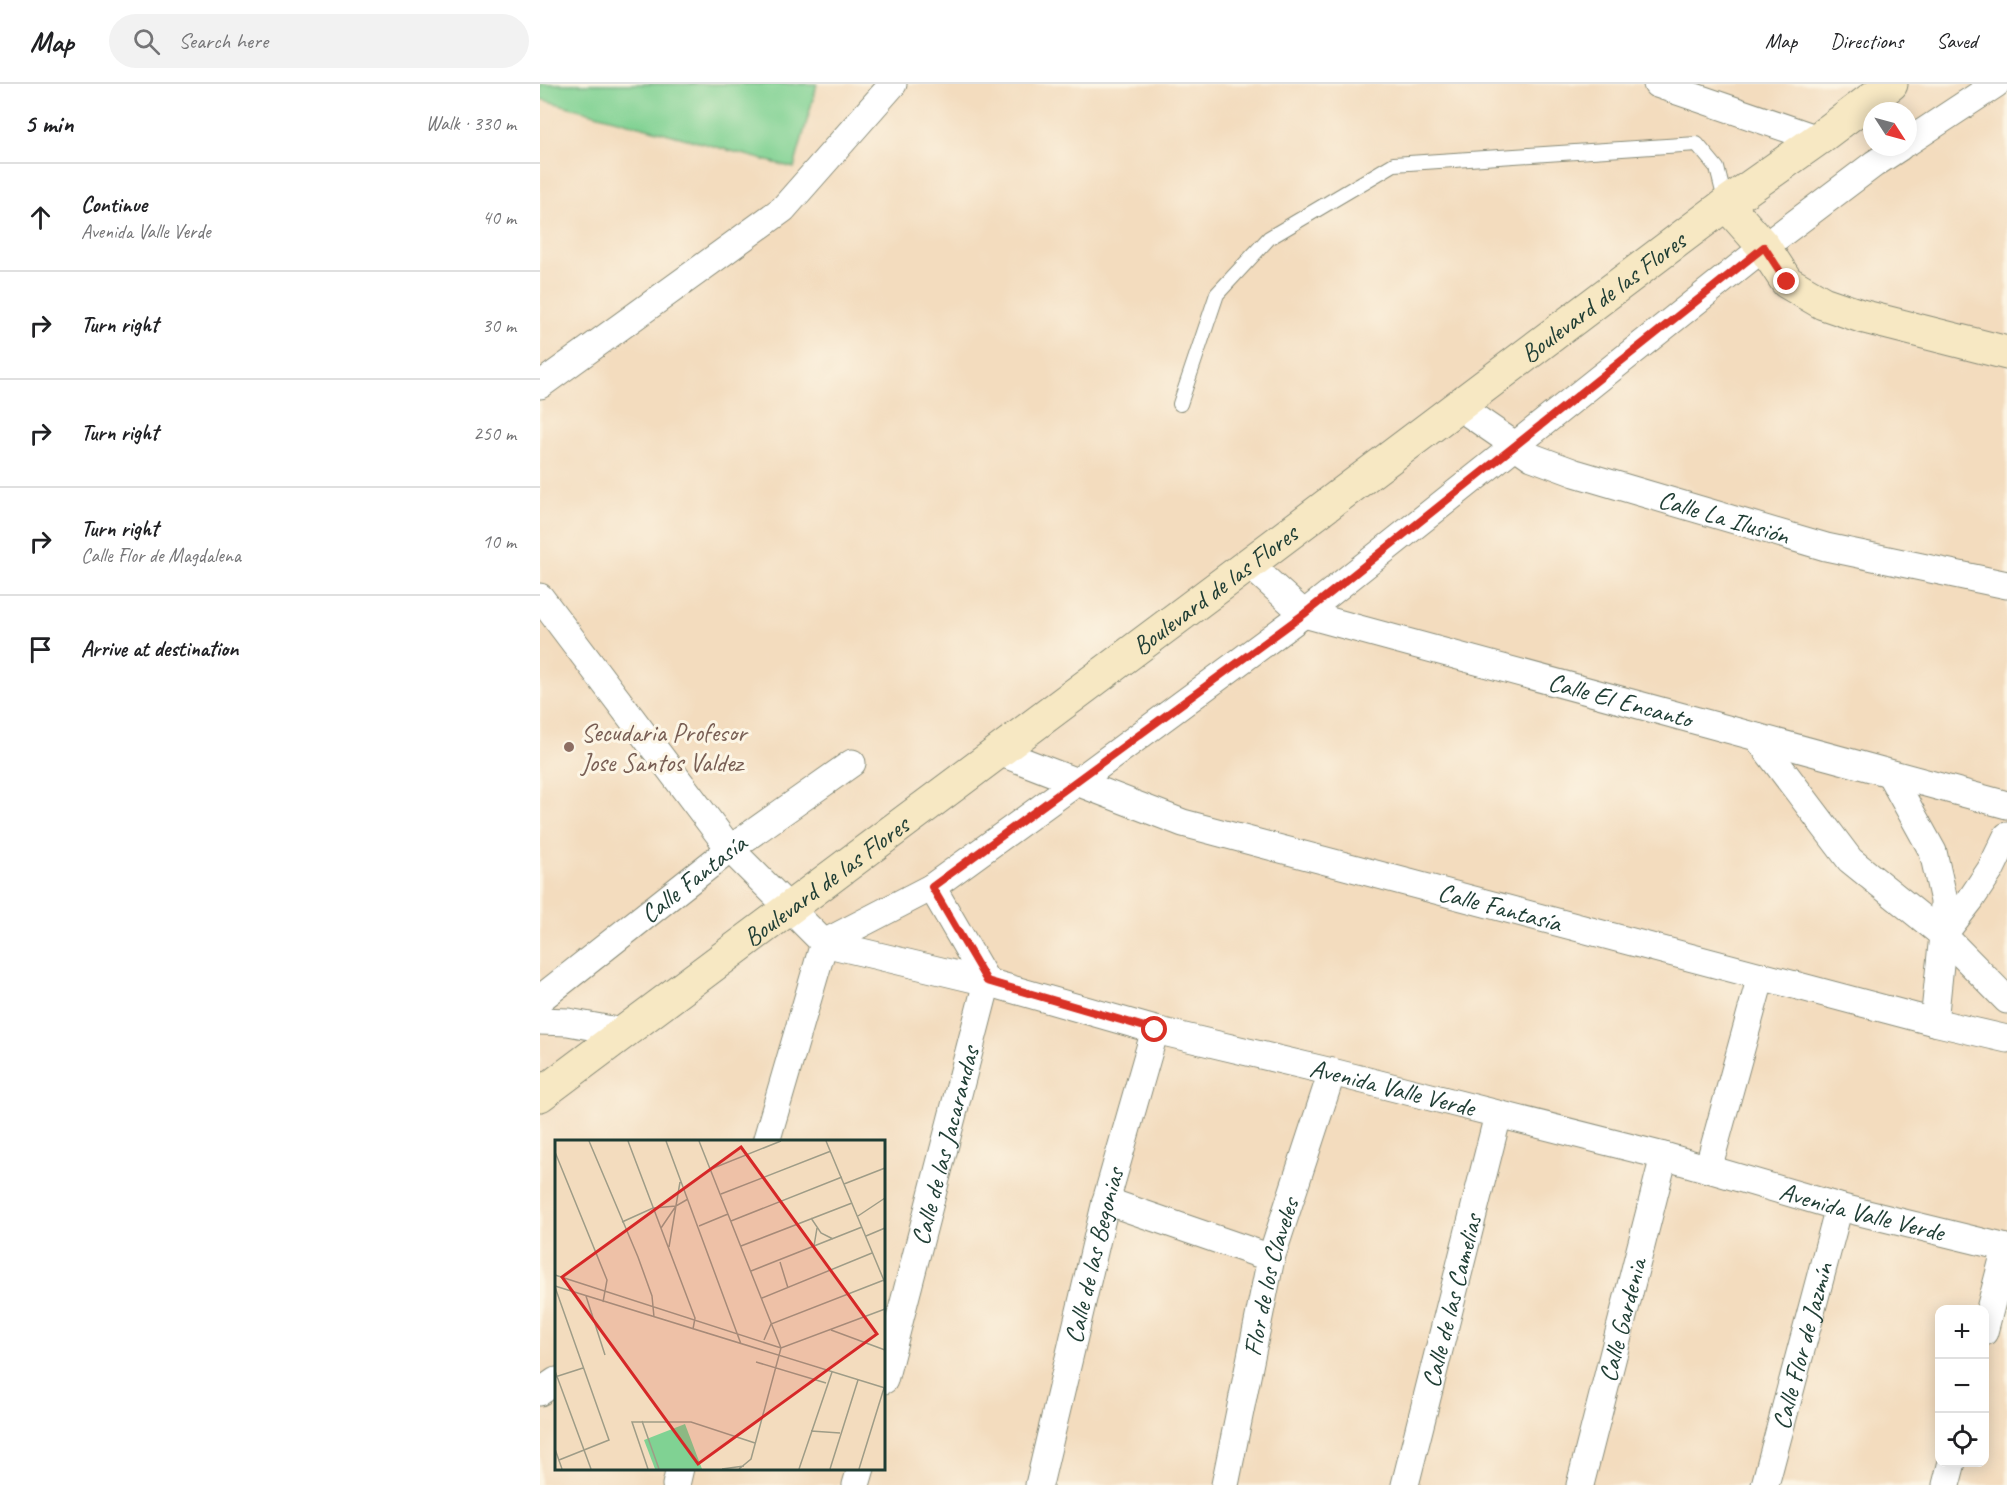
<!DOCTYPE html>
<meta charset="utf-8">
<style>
:root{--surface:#fff;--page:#f2f2f2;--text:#202124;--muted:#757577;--line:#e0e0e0}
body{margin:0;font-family:Caveat,sans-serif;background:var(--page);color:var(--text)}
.controls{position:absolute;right:18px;bottom:18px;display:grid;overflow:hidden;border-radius:12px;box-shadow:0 3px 15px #0003}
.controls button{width:54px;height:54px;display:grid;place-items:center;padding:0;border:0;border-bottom:2px solid var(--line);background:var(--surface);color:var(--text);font:30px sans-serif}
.compass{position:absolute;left:1323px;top:18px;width:54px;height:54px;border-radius:50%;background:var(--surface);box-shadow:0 3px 15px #0003;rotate:126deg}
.stop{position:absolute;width:18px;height:18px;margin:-14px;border:4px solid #d93025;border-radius:50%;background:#fff}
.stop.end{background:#d93025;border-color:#fff;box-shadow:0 2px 6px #0008}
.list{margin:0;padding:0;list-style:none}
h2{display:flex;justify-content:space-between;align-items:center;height:78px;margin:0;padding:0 24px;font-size:26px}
h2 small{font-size:20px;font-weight:400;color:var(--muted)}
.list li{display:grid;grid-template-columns:39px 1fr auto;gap:18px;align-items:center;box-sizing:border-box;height:108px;padding:0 24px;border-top:2px solid var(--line)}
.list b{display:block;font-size:22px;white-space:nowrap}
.list p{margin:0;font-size:20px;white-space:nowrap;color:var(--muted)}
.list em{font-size:20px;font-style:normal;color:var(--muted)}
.icon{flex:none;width:33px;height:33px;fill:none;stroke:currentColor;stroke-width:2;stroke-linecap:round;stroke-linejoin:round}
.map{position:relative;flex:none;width:1467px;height:1401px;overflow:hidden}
header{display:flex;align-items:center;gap:36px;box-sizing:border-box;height:84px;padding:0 30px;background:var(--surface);border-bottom:2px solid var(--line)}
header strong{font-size:28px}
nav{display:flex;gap:33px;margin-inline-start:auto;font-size:21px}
.search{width:420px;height:54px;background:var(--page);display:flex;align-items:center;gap:15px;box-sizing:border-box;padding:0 21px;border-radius:33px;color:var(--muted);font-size:22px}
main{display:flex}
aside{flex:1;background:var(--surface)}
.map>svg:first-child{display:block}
</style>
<header>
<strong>Map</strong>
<div class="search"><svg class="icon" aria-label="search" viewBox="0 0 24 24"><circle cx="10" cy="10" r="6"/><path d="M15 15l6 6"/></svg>Search here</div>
<nav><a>Map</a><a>Directions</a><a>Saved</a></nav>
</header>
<main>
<aside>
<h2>5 min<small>Walk · 330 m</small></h2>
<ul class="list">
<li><svg class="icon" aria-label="ahead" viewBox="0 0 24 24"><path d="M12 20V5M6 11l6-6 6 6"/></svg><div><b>Continue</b><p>Avenida Valle Verde</p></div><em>40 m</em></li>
<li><svg class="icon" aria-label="right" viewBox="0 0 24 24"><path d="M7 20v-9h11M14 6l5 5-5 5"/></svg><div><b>Turn right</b></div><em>30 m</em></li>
<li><svg class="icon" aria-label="right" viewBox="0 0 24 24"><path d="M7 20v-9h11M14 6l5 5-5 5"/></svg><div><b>Turn right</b></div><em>250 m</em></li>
<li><svg class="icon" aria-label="right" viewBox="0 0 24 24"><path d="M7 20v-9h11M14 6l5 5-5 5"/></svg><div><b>Turn right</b><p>Calle Flor de Magdalena</p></div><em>10 m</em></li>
<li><svg class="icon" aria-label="arrive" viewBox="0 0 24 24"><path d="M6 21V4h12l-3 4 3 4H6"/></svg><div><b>Arrive at destination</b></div></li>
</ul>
</aside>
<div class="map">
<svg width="1467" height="1401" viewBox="0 0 1467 1401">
<rect width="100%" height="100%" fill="#fcf5e5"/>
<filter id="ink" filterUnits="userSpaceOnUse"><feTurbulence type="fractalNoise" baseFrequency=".0167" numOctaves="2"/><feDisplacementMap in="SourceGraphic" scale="12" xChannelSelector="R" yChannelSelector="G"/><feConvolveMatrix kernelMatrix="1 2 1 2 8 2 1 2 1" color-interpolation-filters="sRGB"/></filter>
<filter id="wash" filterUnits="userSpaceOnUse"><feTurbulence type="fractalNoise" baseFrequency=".008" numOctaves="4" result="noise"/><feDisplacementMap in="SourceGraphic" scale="24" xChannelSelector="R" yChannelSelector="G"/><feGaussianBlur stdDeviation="1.35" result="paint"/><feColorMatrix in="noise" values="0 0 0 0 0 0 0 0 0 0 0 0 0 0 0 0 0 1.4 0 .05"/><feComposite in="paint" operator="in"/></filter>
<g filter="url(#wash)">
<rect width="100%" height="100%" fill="#f3dcbe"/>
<path fill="#80d293" stroke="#508864" stroke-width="1.5" d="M0,0H277L254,84L0,15Z"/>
</g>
<g filter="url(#ink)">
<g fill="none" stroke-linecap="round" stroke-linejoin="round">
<defs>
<path id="lane" d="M640,320L677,210L729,154L854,80L1157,60L1177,84L1186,120"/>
<g id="street">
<path d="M1117,0L1278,55"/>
<path d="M1368,58L1456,0"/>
<path d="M0,301L243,125L353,0"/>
<path id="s1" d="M918,322L992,373L1035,389L1286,463L1467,501"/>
<path id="s2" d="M709,480L764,530L1467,721"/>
<path id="s3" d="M0,513L190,765L284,859L447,898L615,946L792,988L1124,1072L1299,1123L1467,1164"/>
<path d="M1217,653L1310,776L1403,851L1467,916"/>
<path id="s4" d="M459,668L643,739L1394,938L1467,955"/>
<path d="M1350,690L1393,768L1404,817L1403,851"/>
<path id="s5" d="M0,915L190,765L312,679"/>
<path d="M0,937L28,938L83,948"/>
<path d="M1394,938L1403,851L1431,815L1451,785L1467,752"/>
<path d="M226,1058L284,859L392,803L537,698L764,530L1224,163L1334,80L1360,63"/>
<path d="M1168,1085L1221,892"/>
<path d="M566,1117L731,1174"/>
<path d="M1444,1248L1466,1164"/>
<path id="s6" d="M344,1296L447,898L392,803"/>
<path d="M0,1308L16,1297"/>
<path d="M136,1401L140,1384"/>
<path d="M316,1401L321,1384"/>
<path id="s7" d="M499,1401L566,1117L615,946"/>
<path id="s8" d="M685,1401L731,1174L792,988"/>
<path id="s9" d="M865,1401L958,1031"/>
<path id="s10" d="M1040,1401L1124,1072"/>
<path id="s11" d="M1225,1401L1299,1123"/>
<path d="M1406,1401L1412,1378"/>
</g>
<g id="secondary">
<path d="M1186,120L1224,163L1247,198L1283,219L1321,232L1467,269"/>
<path id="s12" d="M0,1011L709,480L1186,120L1278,55L1351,0"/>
</g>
</defs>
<use href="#lane" stroke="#898c79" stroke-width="16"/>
<use href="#street" stroke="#898c79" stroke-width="29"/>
<use href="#secondary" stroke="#898c79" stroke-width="35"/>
<use href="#lane" stroke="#fff" stroke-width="14"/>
<use href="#street" stroke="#fff" stroke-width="27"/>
<use href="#secondary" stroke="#f7e8c3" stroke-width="33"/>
</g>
</g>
<g fill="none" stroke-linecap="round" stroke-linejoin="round" filter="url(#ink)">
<path stroke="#d93025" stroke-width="8" d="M615,946L447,897L392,803L764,530L1224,163L1247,198"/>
</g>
<circle fill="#8d6e63" stroke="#fcf5e5" stroke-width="2" cx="29" cy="663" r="6"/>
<g text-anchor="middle" stroke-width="6" stroke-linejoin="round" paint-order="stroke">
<g font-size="26" fill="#1f3d34" stroke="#fcf5e5">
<text dy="9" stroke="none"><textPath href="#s12" startOffset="1329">Boulevard de las Flores</textPath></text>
<text dy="9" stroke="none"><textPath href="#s1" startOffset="291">Calle La Ilusión</textPath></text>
<text dy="9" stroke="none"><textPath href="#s12" startOffset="843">Boulevard de las Flores</textPath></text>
<text dy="9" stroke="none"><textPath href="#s2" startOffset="402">Calle El Encanto</textPath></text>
<text dy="9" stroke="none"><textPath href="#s5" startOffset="195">Calle Fantasía</textPath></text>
<text dy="9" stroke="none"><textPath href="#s12" startOffset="357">Boulevard de las Flores</textPath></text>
<text dy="9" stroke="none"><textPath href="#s4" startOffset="525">Calle Fantasía</textPath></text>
<text dy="9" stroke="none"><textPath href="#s3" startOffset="1035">Avenida Valle Verde</textPath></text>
<text dy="9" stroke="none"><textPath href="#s6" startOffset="242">Calle de las Jacarandas</textPath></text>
<text dy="9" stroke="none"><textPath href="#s3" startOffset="1521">Avenida Valle Verde</textPath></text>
<text dy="9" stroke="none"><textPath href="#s7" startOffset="236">Calle de las Begonias</textPath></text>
<text dy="9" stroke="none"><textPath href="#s8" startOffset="213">Flor de los Claveles</textPath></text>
<text dy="9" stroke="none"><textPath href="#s9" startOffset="190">Calle de las Camelias</textPath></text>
<text dy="9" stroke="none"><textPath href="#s10" startOffset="170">Calle Gardenia</textPath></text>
<text dy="9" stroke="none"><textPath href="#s11" startOffset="144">Calle Flor de Jazmín</textPath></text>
</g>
<g font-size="26" fill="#785e54" stroke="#fcf5e5" text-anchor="start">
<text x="41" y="657">Secudaria Profesor<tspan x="41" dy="30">Jose Santos Valdez</tspan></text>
</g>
</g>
<g transform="translate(15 1056)">
<rect width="330" height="330" fill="#f3dcbe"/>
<path d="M130,284L147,329H100L89,300Z" fill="#80d293"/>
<path fill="none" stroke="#9e9c87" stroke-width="1.5" d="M34,1L83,117L97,156L99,177M73,1L140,178L138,189M111,1L186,204M144,1L226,208L196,319L184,329M271,1L330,143M0,12L52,140L48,162M156,29L226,1M289,44L330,28M166,54L276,11M303,76L330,58M256,78L266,93L278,99M176,81L287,37M67,82L98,68L121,66L133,59M144,86L173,74M106,88L121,66M311,96L330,88M186,106L297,63M259,106L262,88M114,107L125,42M225,122L233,148M196,131L307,87M0,135L226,208L330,169M0,146L330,248M0,147L54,300L4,320M31,156L50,215M207,158L317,113M276,190L330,210M209,200L216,184L329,140M201,222L271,243M0,231L36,329M0,237L28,228M87,281L104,329M256,291L285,293M0,309L7,329M93,329L77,282H136L200,303M167,329L189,326M244,329L277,232M275,329L303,240M304,329L329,248"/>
<path fill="#d62828" fill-opacity="0.15" stroke="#d62828" stroke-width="3" d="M186,7L322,194L143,324L7,137Z"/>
<rect width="330" height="330" fill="none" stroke="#1f3d34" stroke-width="3"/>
</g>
</svg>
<div class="controls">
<button>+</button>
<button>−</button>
<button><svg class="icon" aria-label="locate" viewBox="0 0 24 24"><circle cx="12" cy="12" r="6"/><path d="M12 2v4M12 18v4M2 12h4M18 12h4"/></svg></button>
</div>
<svg class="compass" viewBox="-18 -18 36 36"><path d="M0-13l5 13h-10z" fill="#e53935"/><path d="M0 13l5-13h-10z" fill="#757577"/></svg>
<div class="stop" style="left:615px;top:946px"></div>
<div class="stop end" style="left:1247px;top:198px"></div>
</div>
</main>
